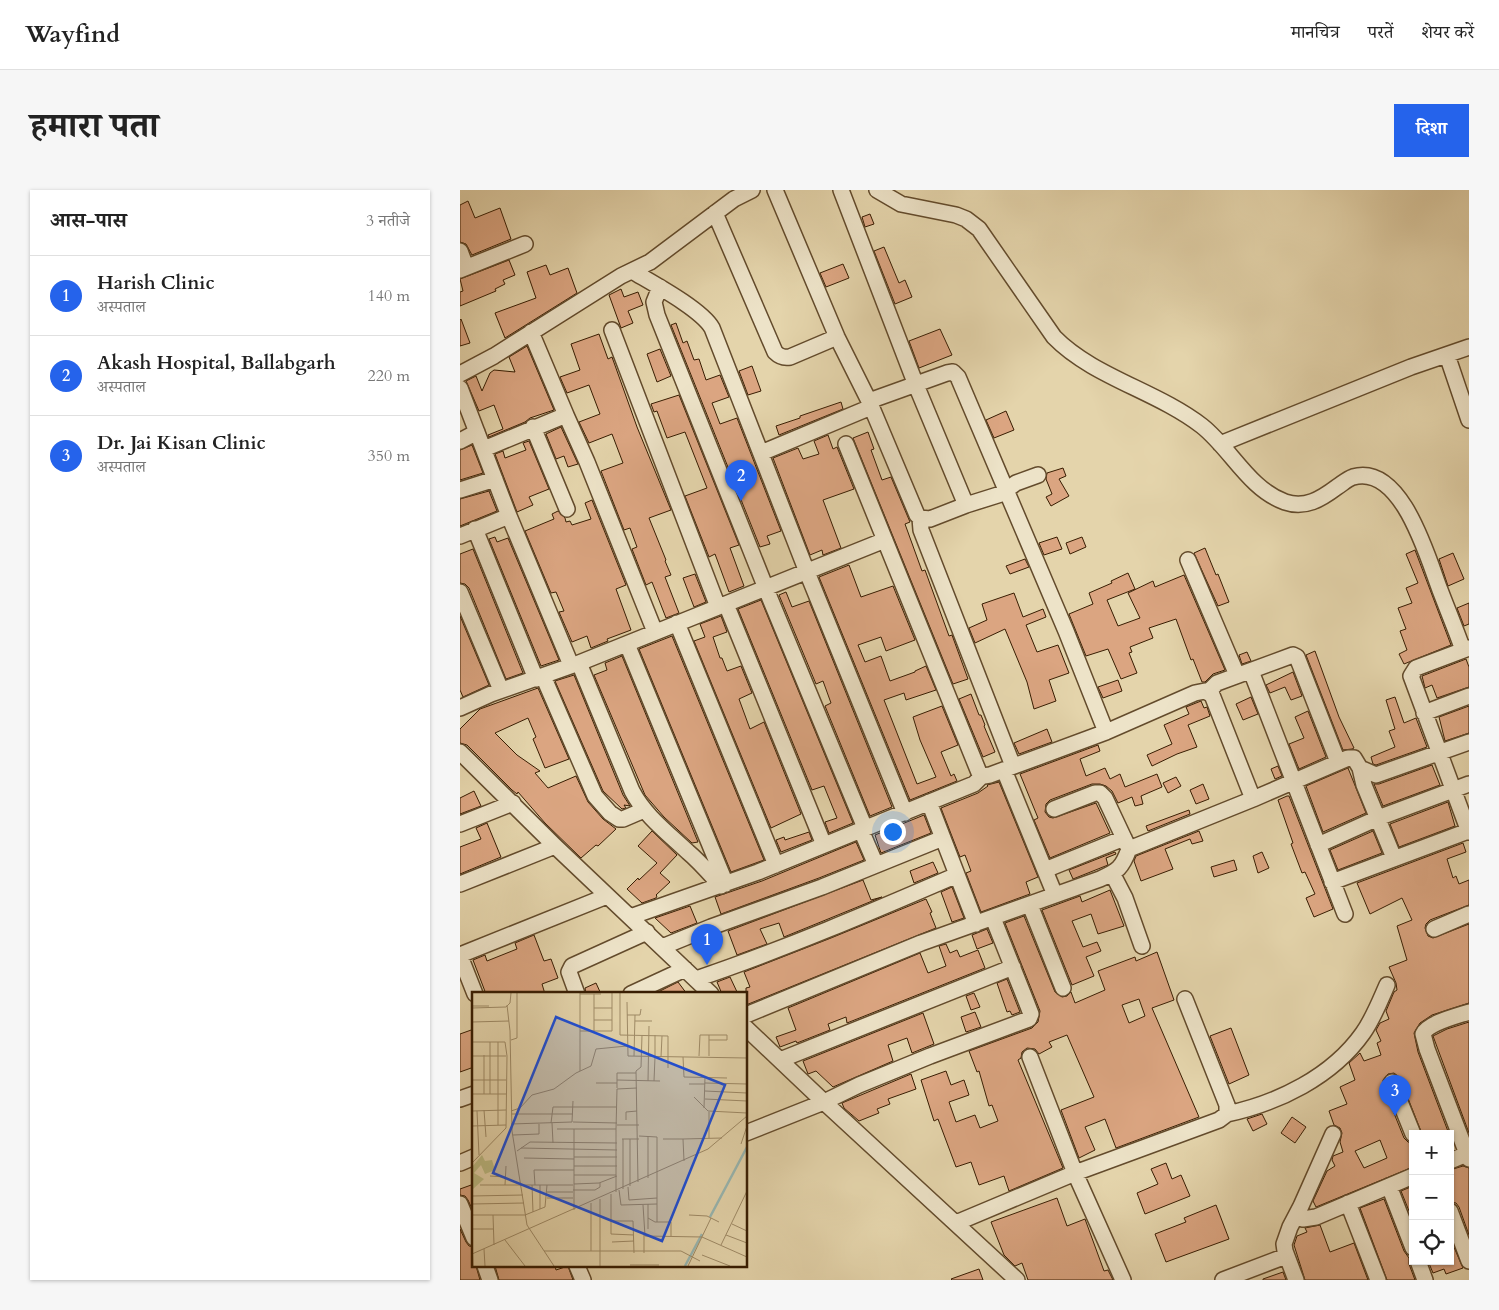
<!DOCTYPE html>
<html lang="hi">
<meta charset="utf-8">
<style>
:root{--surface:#fff;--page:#f6f6f6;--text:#222;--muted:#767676;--line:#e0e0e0;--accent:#2563eb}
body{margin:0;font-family:Cardo,"Noto Serif Devanagari",serif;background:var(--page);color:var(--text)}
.controls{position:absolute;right:15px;bottom:15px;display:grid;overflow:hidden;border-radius:0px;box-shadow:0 1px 4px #0004}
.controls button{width:45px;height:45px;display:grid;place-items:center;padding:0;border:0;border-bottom:1px solid var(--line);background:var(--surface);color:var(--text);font:25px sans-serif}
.you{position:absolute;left:432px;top:641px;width:18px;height:18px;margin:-12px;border:4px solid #fff;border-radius:50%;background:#1a73e8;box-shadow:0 0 0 8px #1a73e833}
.badge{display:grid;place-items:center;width:32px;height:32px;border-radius:50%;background:var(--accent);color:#fff;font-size:16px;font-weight:700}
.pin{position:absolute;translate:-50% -41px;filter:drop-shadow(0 1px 2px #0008)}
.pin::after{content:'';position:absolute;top:26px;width:18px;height:15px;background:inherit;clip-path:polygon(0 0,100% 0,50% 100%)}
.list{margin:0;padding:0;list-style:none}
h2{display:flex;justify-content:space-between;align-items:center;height:65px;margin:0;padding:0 20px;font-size:21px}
h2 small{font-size:16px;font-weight:400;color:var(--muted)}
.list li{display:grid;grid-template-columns:32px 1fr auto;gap:15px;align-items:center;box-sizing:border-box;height:80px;padding:0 20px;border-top:1px solid var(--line)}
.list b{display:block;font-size:19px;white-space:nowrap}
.list p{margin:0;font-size:16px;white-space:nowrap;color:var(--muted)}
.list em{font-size:16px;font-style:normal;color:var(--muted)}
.icon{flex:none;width:28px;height:28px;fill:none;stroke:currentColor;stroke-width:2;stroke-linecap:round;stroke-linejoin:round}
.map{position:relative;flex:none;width:1009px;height:1090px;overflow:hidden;border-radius:0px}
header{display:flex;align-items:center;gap:30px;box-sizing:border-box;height:70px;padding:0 25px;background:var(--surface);border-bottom:1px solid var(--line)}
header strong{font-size:24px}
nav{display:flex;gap:28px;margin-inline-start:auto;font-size:18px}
.intro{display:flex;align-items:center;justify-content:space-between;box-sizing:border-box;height:120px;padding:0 30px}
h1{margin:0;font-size:35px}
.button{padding:12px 22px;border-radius:0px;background:var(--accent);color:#fff;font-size:18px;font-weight:700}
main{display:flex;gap:30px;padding:0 30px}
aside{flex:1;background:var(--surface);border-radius:0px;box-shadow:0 1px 4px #0004}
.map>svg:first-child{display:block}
</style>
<header>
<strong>Wayfind</strong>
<nav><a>मानचित्र</a><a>परतें</a><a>शेयर करें</a></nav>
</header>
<div class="intro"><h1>हमारा पता</h1><a class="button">दिशा</a></div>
<main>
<aside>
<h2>आस-पास<small>3 नतीजे</small></h2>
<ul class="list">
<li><span class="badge">1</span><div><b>Harish Clinic</b><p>अस्पताल</p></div><em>140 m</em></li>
<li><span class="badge">2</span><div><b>Akash Hospital, Ballabgarh</b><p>अस्पताल</p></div><em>220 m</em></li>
<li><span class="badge">3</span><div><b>Dr. Jai Kisan Clinic</b><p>अस्पताल</p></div><em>350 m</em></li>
</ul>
</aside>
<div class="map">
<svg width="1009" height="1090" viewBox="0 0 1009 1090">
<rect width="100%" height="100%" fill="#e4d4ab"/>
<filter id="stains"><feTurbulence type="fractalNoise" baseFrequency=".004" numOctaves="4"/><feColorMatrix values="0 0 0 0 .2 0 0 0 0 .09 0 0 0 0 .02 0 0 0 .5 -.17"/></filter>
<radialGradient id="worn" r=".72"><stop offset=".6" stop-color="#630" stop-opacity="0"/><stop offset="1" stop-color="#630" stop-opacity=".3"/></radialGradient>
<path fill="#dba581" stroke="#381d02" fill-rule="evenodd" d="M8,11L15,28L40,18L51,49L12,65L6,54L0,52V15Z
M410,24L414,34L405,37L402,27Z
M424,57L439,93L445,90L452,107L435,114L414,61Z
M49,70L55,85L43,90L45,94L35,99L36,101L0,116V102L3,101L0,89Z
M383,74L389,88L366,97L360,83Z
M86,75L90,85L108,78L117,103L45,148L35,123L76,108L67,82Z
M161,99L164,107L178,102L183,115L168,121L173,133L161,138L149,105Z
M1,129L10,153L0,156V130Z
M216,133L223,153L227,151L234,170L239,169L246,190L260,185L269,207L252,213L260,234L277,228L321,341L307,346L310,354L300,357L211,135Z
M480,139L492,165L459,178L449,151Z
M139,144L148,169L152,167L177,237L211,320L189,328L206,370L205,371L211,385L205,387L219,423L206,428L192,392L186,395L172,359L177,357L170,338L164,340L141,281L163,273L152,244L129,253L119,232L140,224L129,195L107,203L100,187L120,180L111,154Z
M67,156L94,220L70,228L65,232L29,247L28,245L43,239L34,215L19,221L6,191L16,186L22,201L30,183L34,180L55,182L49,167Z
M200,159L211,186L197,192L187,164Z
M292,176L301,201L288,205L279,181Z
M219,205L279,355L270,358L284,396L269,402L255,364L249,367L225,306L247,298L225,242L207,248L197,221L194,222L191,214Z
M381,212L383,219L319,245L316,236L340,228V226Z
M546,221L554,240L534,248L526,230Z
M101,237L118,274L108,277L104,266L96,269L86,244Z
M408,242L414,259L411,260L422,290L431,287L450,332L445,334L462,381L465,380L489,446L492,445L508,489L493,494L393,248Z
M368,245L373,259L377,257L394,299L363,310L381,358L363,365L362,360L350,365L313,268L338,258L343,269L359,264L354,251Z
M69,251L89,299L69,307L73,315L57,322L35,264L43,261L45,268L66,260L63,253Z
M12,255L23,283L0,290V260Z
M603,278L606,286L599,289L609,306L591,316L586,307L592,304L586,289L587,283Z
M29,301L37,321L0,336V309Z
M132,310L166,395L156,399L171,440L147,449L148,451L131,458L127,446L112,452L99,422L104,421L96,402L91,403L65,341L94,329L92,324L98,321L105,328L106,332L110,331L112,335L131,329L125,313Z
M35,347L37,352L48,348L99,470L81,476L29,349Z
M597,347L602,359L584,365L579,353Z
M622,347L626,357L610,364L606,353Z
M745,358L756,385L758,384L769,412L758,416L734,363Z
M13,359L63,483L46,489L9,398L5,394L0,393V364Z
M955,360L991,455L944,474L939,464L947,460L940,441L946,439L938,418L952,413L946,398L958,393L946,364Z
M993,363L1004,389L988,396L979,369Z
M565,369L569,377L550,384L546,376Z
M389,375L401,407L433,396L455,450L426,461L421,447L398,455L405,472L421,466L430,491L455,482V481L466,476L476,500L446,510L444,503L424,510L457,594L476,587L460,550L453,527L482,516L498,555L481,562L491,586L494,584L497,591L450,610L359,387Z
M668,383L675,399L647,410L658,436L680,428L668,403L693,391L695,397L724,385L765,480L753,484L745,492H742L733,469L731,470L716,429L689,438L693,448L670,457L672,462L669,463L677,483L661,489L648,459L626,466L609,424L633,414L629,403L652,393L651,391Z
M235,384L246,412L234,417L223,388Z
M326,402L332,417L349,411L432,617L410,626L365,516L371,513L363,491L356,494L319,405Z
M554,403L563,427L583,419L586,427L566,435L577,462L598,455L609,483L589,490L596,511L574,519L567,492L545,439L515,453L509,438L527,430L522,414Z
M301,410L393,633L369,643L365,632L377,628L364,596L352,600L278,419Z
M1009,413V434L1004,436L997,418Z
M0,426L29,495L3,507L0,500Z
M261,426L267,442L253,447L260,468H262L267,481L281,476L292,503L279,509L290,539L304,532L341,624L311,638L234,451L245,447L240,434Z
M212,446L304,670L271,682L179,459Z
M855,461L879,527L894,558L892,559L883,560L846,465Z
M787,462L791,471L782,474L779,465Z
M162,466L238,652L232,653L204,627L185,605L134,485L147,480L145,473Z
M1006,469L1009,477V497L977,508L972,495L965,498L962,486Z
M833,482L842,506L831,510L825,497L810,503L806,495Z
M114,485L163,605L170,616L164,615L166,618L162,619L143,601L95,491Z
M658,490L662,501L643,508L638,497Z
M78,498L109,569L85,578L73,549L76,547L68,528L35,543L57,565L80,581L75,583L88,598L116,586L128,612L143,629L156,639L138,656L136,655L121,668L85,633L58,602L57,604L52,600L7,555L0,553V539L20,519Z
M511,504L519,525H521L525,535L524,536L535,562L523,567L499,509Z
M791,507L798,524L783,530L776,514Z
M935,507L944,533L956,528L967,557L916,575L913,574L911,567L935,557L929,541L935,539L926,510Z
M741,511L744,518L747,517L750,526L728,535L737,557L717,564L692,576L687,565L712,554L704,535L729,524L726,517Z
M1009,516V543L985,551L979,527Z
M848,521L866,567L839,579L829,554L844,548L835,527Z
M587,539L592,552L559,564L554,553Z
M638,555L640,561L620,569L626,586L645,578L650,589L660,584L665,597L697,584L702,597L681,606L683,614L675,616L672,607L658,613L652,601L646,596L640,594H632L590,610L586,614L585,622L589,627L593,628L636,613L650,643L590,668L574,630L578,628L560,584Z
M972,575L980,595L923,616L914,594H919Z
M818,576L822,586L815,589L811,579Z
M888,578L906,623L863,642L846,596Z
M716,587L721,596L708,603L703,593Z
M539,592L578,687L566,692L570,704L521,722L506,683L511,681L505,665L500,667L481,618L518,603L528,596L527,595Z
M743,594L749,609L736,614L730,600Z
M14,601L21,616L0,624V608Z
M827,606H829L873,719L854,727L846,708L855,704L845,682L842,683L831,654L833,653L818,610Z
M988,612L995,636L939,657L930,634Z
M729,620L730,624L688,641L686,636Z
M464,625L471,643L421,663L415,645Z
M27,633L41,667L0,684V657L21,649L16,638Z
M192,641L217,665L200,683L210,692L196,705L197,706L196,708L182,713L167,699L178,688L179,690L197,673L178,656Z
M739,641L743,651L732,654L730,649L705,659L713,679L681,691L674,671L676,666Z
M913,641L922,663L878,680L870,660Z
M349,642L352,650L321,662L316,650L324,647L325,650Z
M396,652L404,670L359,688L261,724L255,707L302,691Z
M1003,653L1006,662L987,669L993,688L996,686L999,694L1009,690V715L970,730L966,734L965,738L968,746L973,748L1009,734V813L972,825L960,833L954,843L958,862L989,944H962L940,888L934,883L928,884L923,890V896L944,948L948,952L953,953V977L856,1017L853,1011L867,981L875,976L872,970L873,966L883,962L880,952L882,943L880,938L874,935L869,921L887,914L880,897L895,890L889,873L900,863L904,871L921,865L917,853L921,851L916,840L920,833L929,829L926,821L934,802L937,800L936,793L929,777L947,770L937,736L952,730L942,708L910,724L897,693ZM920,950L927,968L904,978L895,961Z
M655,662L656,664L646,668L648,675L613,689L609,680Z
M802,662L809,678L798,683L793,666Z
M774,670L777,680L754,687L751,677Z
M473,672L478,683L454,693L450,681Z
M403,690L411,710L422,707L324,747L319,733L300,739L307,754L277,765L268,741Z
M492,697L504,728L492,732L481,702Z
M650,700L664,736L638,744L631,724L612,731L623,757L637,752L641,761L626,767L634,786L612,795L582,720L620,706L622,712Z
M466,709L472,722L470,723L476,738L286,815V798L290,797L284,782L371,748Z
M230,716L237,733L211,743L195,728Z
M564,726L595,802L602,807L607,806L611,802L615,813L645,800L638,781L675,767L676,771L697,762L714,810L692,818L739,927L656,958L645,929L625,937L635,960L619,968L601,920L634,907L607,845L589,852L592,857L579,864L575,859L567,858L562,862L561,868L558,870L603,978L549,1001L544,986L519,995L511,972L496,977L478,929L474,931L461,890L486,881L491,895L504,890L509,905L489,912L496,932L515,925L520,938L538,931L532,915L529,916L519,881L517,882L509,861L572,838L578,832L580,821L545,733ZM679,809L685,826L669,833L662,815Z
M527,739L533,753L517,759L512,745Z
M74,745L84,771L91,769L98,788L82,794L85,804H26L13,770L25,765L27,771L57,759L55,753Z
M486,754L490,763L497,760L500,767L518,760L525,778L387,833L386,827L368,834L370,840L337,853L336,851L320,857L316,847L336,840L328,818L460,763L468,783L486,776L479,756Z
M270,787L278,804H262L257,792Z
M547,789L560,822L552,825L550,821L547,822L537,793Z
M218,792L227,804H194Z
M136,793L141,804H126L125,798Z
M514,803L520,817L511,820L506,806Z
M515,822L521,837L506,842L501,827Z
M463,823L474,854L452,863L447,848L428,855L433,871L373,897L356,881L348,884L343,871Z
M1009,832V943L973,846L987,839Z
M771,838L789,885L769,894L750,846Z
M14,839V877L0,882V844Z
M451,884L456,899L428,909L430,914L417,919L419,923L399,931L384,918L382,913Z
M802,924L807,934L793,941L787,929Z
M832,927L846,937L835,953L821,943Z
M706,973L712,989L721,985L730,1006L685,1024L677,1003L698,994L691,979Z
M1003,976L1009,978V1045L999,1017L996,1013L990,1012V980Z
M14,994V1023L8,1010L5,1006L0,1005V999Z
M953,996V1031L941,1001Z
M597,1008L607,1036L625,1029L644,1081L648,1080L653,1090H568L562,1073L555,1076L544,1065L531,1032Z
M924,1009L944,1061L949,1068V1074L955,1090H927L900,1018Z
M756,1015L769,1049L706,1072L695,1044L726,1032L724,1028Z
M860,1035L870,1062L894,1053L908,1090H845L834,1055L837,1046L847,1042L845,1038Z
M0,1039L6,1052L9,1056L14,1057V1076H16L20,1090H0Z
M990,1048L1003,1078L986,1084L984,1079L973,1083L968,1071H990Z
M35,1076H95L96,1080L108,1076L113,1090H39Z
M519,1079L523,1090H492L491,1089Z
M823,1082L826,1090H803V1089Z"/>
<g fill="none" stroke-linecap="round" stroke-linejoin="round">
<defs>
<path id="minor" d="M315,0L377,147L409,211L457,325L460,328L470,329L506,315L541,304L556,293L578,285
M381,0L456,195L506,315
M417,0L441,14L496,25L506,29L519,39L594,147C633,187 697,201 742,236C771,259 789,299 825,312C845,319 861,309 877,297C882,294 887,289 893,287C942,273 968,369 980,400C988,421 996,440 1003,460
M255,23L315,162C320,167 324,168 330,167L377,147
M0,61L6,77
M0,80L65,54
M172,81C192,93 241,119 252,138L347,382L445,623
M200,97L194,112L197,125L311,411L405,638
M152,140L258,417
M71,142L106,225
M987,165L1009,230
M0,184L34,166L161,86L190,72L274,9L292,0
M0,198L49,326L111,475
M409,211L487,183L493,182L498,187L606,441L646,542
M73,237L107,319
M0,251L17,242
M386,254L520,585L524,586L530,585L646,542L735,503L745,501L752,505L793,609
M760,254L951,177L1009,157
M24,259L106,225L127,272L195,442
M301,263L411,217
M0,300L35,289
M460,328L461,340L553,576
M15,339L76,489
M0,346L49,326
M728,370L777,485
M0,402L41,500
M266,414L364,655
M217,433L316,675
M167,454L266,694
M1009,458L956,478L951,486L1009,642
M119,473L172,601C185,626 208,643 228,662C240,672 250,684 261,696
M791,481L885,724
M83,486L135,606L150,623L159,629H163L184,620
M748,502L757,493L833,465L837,467L878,572
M0,518L31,504L119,473L425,350
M964,523L1009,506
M0,562L95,656L251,804
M900,578L904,595L934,668
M544,580L595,705
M469,612L516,734
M594,619L635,603H640L645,608L669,659
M0,634L53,613
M401,640L416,675
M858,655L918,628L1009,594
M585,680L664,648
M652,683L665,708L682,756
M872,692L1008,641
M0,694L95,656
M570,715L603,798
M170,727L298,682L514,594L522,586
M974,739L1009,724
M202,757L251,737L362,697L483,648
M0,765L147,706
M0,766L15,804
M236,789C325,759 411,722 497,685
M117,804L109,782L112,776L187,742
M171,804L225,779
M1009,822C997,826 968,833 963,844L967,859L1009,969
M286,825L461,753L640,689C658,681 662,678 669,659L793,609L888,568H894L900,578L916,585L1009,552
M286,838L364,912L557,1090
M320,870L553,777
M932,892L953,944
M0,909L14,904
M767,924C818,913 872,887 903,843C913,829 920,811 927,795
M286,943L364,912L399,895L470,866L569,829L571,824L566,811L533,728
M990,971L1007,964
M0,973L14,967
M929,996L953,1058
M888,1013L918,1090
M0,1014L14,1048
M990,1021L1009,1071
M836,1027L843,1029L856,1027L953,986
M496,1033L615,983L570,867
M958,1071L965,1090
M25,1076L30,1090
M117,1076L123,1090
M663,1090L615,983L759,930L767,924V915L725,809
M763,1090L826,1066
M836,1090L825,1061L824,1054L830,1037L841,1016L873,944"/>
</defs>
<use href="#minor" stroke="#634b2c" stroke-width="18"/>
<use href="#minor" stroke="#ede3c8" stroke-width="15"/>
</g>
<g transform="translate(12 802)">
<rect width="275" height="275" fill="#e4d4ab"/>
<path d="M10,163L13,169L20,168L23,178L13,182L9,173L2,181L12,187L0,198V175Z" fill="#bcbb83"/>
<path fill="none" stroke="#98b7b2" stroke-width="2.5" d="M238,225L275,155M213,274L230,242"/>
<path fill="none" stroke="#9f8b67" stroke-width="1" d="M148,1V43L196,44V76M108,2H129M122,2V39M155,10L156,64L275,66M35,13L38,39L40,139L55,233L82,274M0,14H17M0,16L34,15L38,11L39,1M122,16H140M155,23H168L169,17M122,28H140M163,29H180M0,30L37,29M108,39H140V1M39,48L45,46V1M0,50H33L35,64L34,136L0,171M18,50V102M26,50V133M0,64H34M162,64L163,23M227,64L228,43H255V48H237M237,64V43M183,65V43M189,65L190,44M211,65L212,85L255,86M108,79V1M0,88H34M145,88L188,89M176,89L177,34M182,89L183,65M124,91H145M233,91L275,92M217,92H233M145,96V81H164M233,99L275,101M0,102H34M12,102V63M222,105L236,119L275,121M233,107L275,109M232,116L233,85M12,118L14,145M0,119L34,118M5,119L7,163M39,119L48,116L60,103L82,97L104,81L119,74L124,57L155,54M39,122H101M154,128V120L165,119M101,130L145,131M79,131L81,115H145M80,131L81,151M39,132L100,130L101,109M145,133H167M0,134L34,133M85,137H144L145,97L165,96M41,143L67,142V132M167,144L185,145V230M237,146V120M150,147H167M191,147H211L212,169M211,147L250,146M269,152L275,134M49,156L145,158M45,159L58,150L145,151M102,165H145M52,166L102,167M102,174H145M102,183H144M18,184L33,185M176,186V144M166,190L164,79L169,75L170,43M102,192L127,191L145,184M8,193H101M33,193L34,174M60,193L61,220M63,193L62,178H102M158,194V147M156,195L157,208L185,206M151,197V147M101,198H123L128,195V191M147,198L149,213L185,212M75,200H101M144,200V137M139,202V242L162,243M0,204L51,203M75,206H101M0,212L52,211M176,212V237M171,213L173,244L230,245M68,217V193M102,218V137M0,223H53L73,215L75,193M21,223L22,253M217,223L235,224L247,230M176,226L183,230H199V244M139,229H161L162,261M260,232L275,239M0,237H21M254,243L275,251M230,245L275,265M33,248L53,274M0,250L1,274M140,250L162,249M249,253L275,199M12,257L13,274M72,259H209L228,269M119,259V211M172,261V243M0,262L236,157L275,124M230,263L258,274M158,273H187M128,274V207M216,274L239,226"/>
<path fill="#1d4ed8" fill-opacity="0.15" stroke="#1d4ed8" stroke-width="2.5" d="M84,25L253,93L190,249L21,181Z"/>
<rect width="275" height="275" fill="none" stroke="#381d02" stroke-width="2.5"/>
</g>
<rect width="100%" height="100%" filter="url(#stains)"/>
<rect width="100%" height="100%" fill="url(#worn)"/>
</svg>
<div class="controls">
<button>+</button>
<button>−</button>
<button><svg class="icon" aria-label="locate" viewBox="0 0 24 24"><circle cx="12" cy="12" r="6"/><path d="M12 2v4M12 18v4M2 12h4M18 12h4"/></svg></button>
</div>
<div class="you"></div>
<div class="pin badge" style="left:247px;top:775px">1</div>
<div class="pin badge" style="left:281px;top:311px">2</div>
<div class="pin badge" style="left:935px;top:926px">3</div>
</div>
</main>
